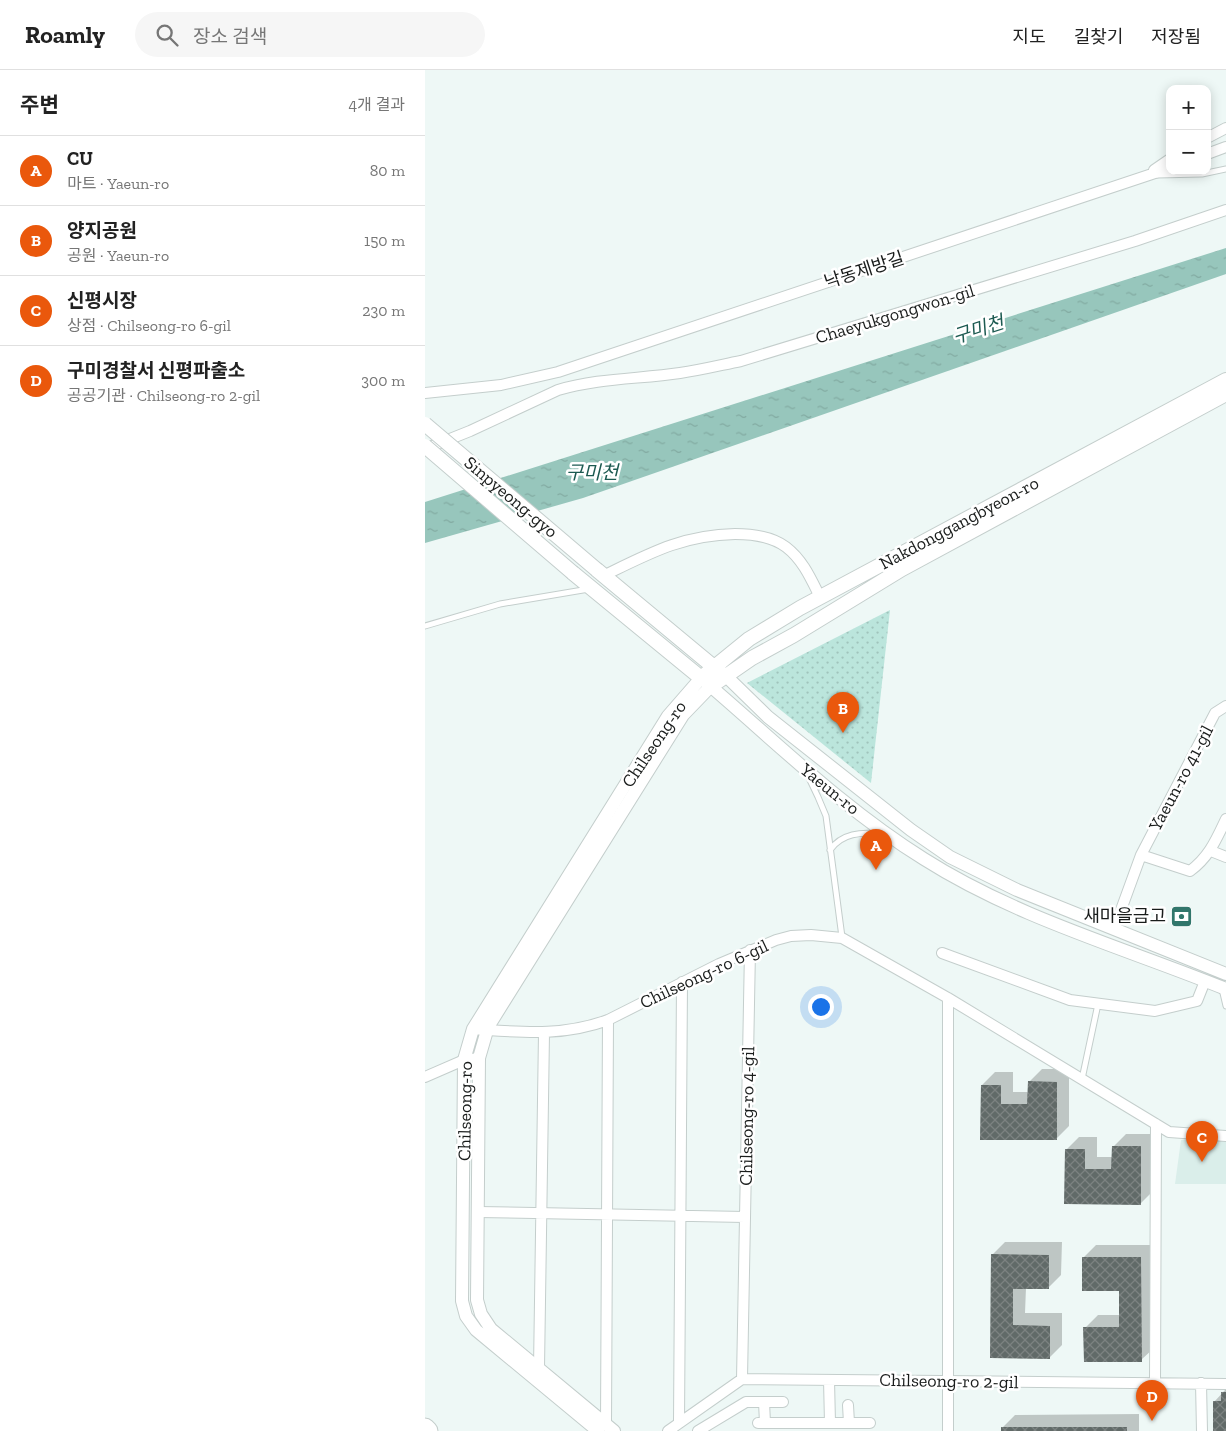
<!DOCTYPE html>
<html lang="ko">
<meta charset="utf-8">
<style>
:root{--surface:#fff;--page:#f6f6f6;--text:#222;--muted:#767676;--line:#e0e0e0;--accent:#ea580c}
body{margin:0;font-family:"Zilla Slab","Noto Sans KR",serif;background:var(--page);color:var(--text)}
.controls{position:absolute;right:15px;top:15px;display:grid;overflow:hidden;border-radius:10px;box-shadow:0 2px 12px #0003}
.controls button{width:45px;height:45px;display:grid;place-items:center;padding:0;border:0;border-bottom:1px solid var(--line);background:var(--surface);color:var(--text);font:25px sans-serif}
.you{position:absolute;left:395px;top:936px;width:18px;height:18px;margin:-12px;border:4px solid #fff;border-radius:50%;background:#1a73e8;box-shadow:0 0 0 8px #1a73e833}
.badge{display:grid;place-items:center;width:32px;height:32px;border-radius:50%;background:var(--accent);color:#fff;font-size:16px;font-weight:700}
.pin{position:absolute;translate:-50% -41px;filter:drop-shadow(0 1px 2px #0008)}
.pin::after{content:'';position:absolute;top:26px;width:18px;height:15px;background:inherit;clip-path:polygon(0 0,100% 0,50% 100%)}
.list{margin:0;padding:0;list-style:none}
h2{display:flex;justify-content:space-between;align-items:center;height:65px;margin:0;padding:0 20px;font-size:21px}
h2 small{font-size:16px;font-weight:400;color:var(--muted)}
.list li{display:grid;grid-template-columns:32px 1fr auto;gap:15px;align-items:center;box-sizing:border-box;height:70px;padding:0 20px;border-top:1px solid var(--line)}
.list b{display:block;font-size:19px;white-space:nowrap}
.list p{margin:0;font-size:16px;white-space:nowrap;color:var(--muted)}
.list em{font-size:16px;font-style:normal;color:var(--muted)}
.icon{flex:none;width:28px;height:28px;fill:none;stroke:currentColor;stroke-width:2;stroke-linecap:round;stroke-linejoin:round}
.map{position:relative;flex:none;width:801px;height:1361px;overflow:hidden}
header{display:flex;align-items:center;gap:30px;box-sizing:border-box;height:70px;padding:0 25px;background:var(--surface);border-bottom:1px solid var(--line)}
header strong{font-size:24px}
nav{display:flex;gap:28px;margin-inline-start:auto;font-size:18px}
.search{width:350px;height:45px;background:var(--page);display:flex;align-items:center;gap:12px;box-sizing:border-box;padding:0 18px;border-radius:28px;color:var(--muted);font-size:19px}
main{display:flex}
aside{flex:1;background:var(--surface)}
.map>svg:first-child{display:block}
</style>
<header>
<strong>Roamly</strong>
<div class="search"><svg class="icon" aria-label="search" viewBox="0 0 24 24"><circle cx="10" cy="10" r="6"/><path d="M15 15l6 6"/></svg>장소 검색</div>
<nav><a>지도</a><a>길찾기</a><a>저장됨</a></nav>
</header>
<main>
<aside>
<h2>주변<small>4개 결과</small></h2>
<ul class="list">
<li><span class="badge">A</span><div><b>CU</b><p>마트 · Yaeun-ro</p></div><em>80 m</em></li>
<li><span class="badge">B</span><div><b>양지공원</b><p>공원 · Yaeun-ro</p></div><em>150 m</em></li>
<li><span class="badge">C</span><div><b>신평시장</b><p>상점 · Chilseong-ro 6-gil</p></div><em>230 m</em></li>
<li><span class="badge">D</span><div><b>구미경찰서 신평파출소</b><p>공공기관 · Chilseong-ro 2-gil</p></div><em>300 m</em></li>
</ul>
</aside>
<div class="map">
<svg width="801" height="1361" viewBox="0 0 801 1361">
<defs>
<pattern id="park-dots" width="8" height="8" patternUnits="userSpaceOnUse" patternTransform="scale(1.25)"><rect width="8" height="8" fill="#bbe5dc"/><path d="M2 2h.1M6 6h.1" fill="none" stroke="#a0c4bc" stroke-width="1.8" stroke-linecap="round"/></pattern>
<pattern id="water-ripples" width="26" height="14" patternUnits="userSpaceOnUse" patternTransform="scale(1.25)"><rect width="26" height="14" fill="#97c6bc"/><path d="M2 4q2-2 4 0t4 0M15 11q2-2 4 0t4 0" fill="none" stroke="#82aaa1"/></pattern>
<pattern id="building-cross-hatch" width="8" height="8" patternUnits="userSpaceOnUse" patternTransform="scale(1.25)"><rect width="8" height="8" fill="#616a68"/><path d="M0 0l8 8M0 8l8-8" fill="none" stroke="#7c8281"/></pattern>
</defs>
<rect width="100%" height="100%" fill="#eef8f6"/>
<path fill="#daeeea" d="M801,1069V1114H750L756,1070Z"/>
<path fill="url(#park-dots)" d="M465,540L446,713L322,613Z"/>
<path fill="url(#water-ripples)" d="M801,178V204L158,428L0,473V432Z"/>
<path fill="#0003" d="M617,999H644V1056L631,1069L556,1068L557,1015L570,1002H588V1022H604V1012Z
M701,1064H729L728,1121L715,1134L640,1133L641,1080L654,1067H672V1087H688V1077Z
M580,1172H637L636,1205L623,1218H601L600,1243H637V1275L624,1288L566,1287L567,1185Z
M671,1175H729V1278L716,1290L660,1258L673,1245H695V1220L658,1188Z
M801,1319V1361L789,1332Z
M714,1344V1361H577V1358L590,1345Z"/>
<path fill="url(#building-cross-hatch)" d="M603,1011L632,1012V1070H555L556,1015H576V1034H602Z
M687,1076H716V1135L639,1134L640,1079H660V1099H686Z
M566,1184L624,1185V1219H588V1255L625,1256V1289L565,1288Z
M657,1187H716L717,1292H659L658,1257H694V1221H657Z
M796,1322H801V1361H788V1331H796Z
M576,1357H702V1361H576Z"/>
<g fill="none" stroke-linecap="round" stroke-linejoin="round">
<defs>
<path id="service" d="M732,105L777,104L801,99
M0,556L75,534L164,519
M384,708L393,727L401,746L417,867
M405,780C417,763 436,762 455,764
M797,919L801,936
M657,1009L673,934"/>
<path id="minor" d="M782,68L801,58
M782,84L801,77
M729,100L745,89
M0,323L76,315L133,302L745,98
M0,379L45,361L133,320C173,308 215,309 255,303C276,300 296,295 316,291L710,171L801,140
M180,505C225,483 258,465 310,464C328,464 346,466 361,477C378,490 386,509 395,527
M786,781L801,787
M716,785L765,801C784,787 791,770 801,749
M689,859L716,785L790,643L801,636
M517,883L645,930L730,941L772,931L780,911
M48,959C96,962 136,967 183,950L294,894L351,870L366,866L386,865L417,868L523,928L744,1062L801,1066
M0,1007L39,990L54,988
M53,1142L320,1147
M114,1298L119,963
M317,1309L325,880
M730,1313L731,1054
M776,1313L777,1361
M339,1332H358
M423,1335L424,1353
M254,1353L257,912
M333,1353H405L404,1310
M405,1353H445
M181,1354L183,950
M243,1361L317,1309L801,1314
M273,1361L321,1332H339L340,1353
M523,1361V928"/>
<path id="tertiary" d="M301,606L343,647L486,760L525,787L592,820L801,904
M173,1361L51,1260L41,1246L37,1231L39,990L48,959L243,646L276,608C349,670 417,738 499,789C592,848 700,878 801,919
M189,1361L66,1259L56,1244L52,1230L54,988L63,957L258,645L285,617"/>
<path id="secondary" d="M172,500L296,603
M148,503L276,608L324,569L375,538L801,310
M285,617L327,588L369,565L477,499L801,324"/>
<path id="motorway" d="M0,1358L3,1361"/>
</defs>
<use href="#service" stroke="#c4cecc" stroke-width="7"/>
<use href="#minor" stroke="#c4cecc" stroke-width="12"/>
<use href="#tertiary" stroke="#c4cecc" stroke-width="14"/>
<use href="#secondary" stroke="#c4cecc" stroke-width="16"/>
<use href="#motorway" stroke="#c4cecc" stroke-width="21"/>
<use href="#service" stroke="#fff" stroke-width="5"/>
<use href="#minor" stroke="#fff" stroke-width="10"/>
<use href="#tertiary" stroke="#fff" stroke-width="12"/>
<use href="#secondary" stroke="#fff" stroke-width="14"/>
<use href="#motorway" stroke="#fff" stroke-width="19"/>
<defs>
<path id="secondary-bridge" d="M0,354L172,500
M0,376L148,503"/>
</defs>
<use href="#secondary-bridge" stroke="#c4cecc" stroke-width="16" stroke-linecap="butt"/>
<use href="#secondary-bridge" stroke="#fff" stroke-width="14"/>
</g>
<defs>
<symbol id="bank-square" viewBox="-11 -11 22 22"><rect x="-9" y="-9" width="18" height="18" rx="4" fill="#31766b" stroke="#fff"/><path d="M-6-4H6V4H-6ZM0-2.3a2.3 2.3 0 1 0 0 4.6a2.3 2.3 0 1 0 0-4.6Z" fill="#fff"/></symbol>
</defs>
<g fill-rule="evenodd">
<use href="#bank-square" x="744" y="834" width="25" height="25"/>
</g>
<g text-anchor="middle" stroke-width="5" stroke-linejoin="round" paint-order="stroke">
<g font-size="18" fill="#191c1b" stroke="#fff">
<text transform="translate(439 200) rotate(-18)" y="6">낙동제방길</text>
<text transform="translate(470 244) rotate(-17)" y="6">Chaeyukgongwon-gil</text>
<text transform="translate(86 427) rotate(40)" y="6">Sinpyeong-gyo</text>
<text transform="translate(534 453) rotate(-28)" y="6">Nakdonggangbyeon-ro</text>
<text transform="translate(229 674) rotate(-56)" y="6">Chilseong-ro</text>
<text transform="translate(756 708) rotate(-62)" y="6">Yaeun-ro 41-gil</text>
<text transform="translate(405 719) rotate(39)" y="6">Yaeun-ro</text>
<text transform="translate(279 904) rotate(-25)" y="6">Chilseong-ro 6-gil</text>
<text transform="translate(40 1041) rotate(-89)" y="6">Chilseong-ro</text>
<text transform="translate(322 1046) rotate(-89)" y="6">Chilseong-ro 4-gil</text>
<text transform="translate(524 1311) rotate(1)" y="6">Chilseong-ro 2-gil</text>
</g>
<g font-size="18" fill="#191c1b" stroke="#fff" text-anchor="end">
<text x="741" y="852">새마을금고</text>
</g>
<g font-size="19" font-style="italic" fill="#1c5a51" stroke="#fff">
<text transform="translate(553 259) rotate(-18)" y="7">구미천</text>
<text x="167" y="409">구미천</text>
</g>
</g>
</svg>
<div class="controls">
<button>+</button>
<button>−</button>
</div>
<div class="you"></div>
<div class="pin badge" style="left:451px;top:800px">A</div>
<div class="pin badge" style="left:418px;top:663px">B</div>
<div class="pin badge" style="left:777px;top:1092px">C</div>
<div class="pin badge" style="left:727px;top:1351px">D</div>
</div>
</main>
